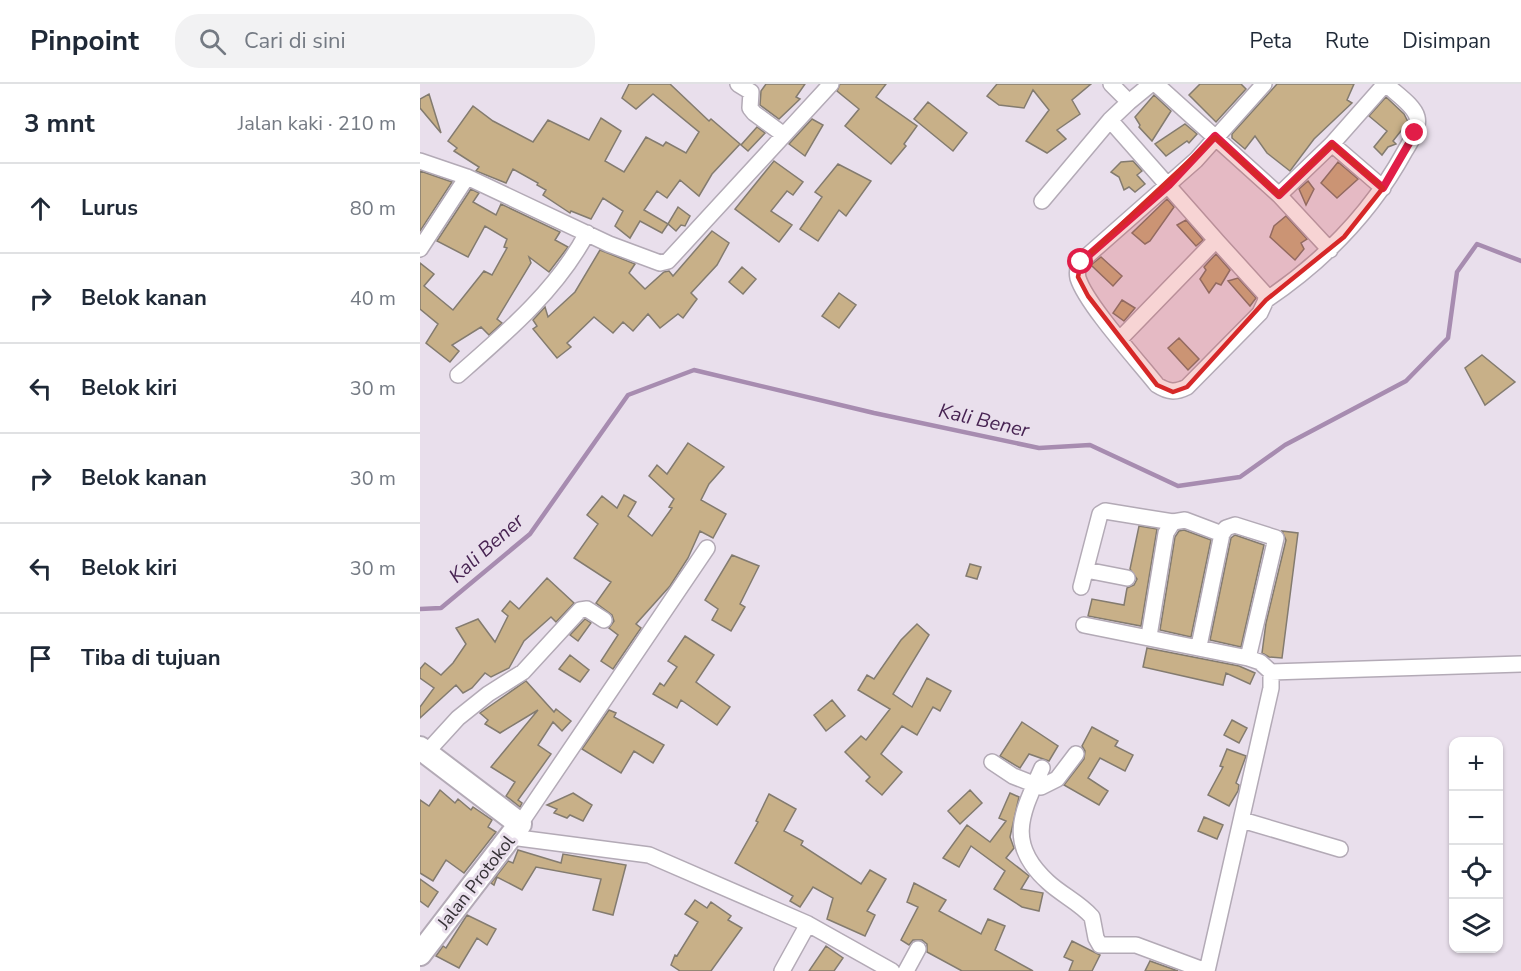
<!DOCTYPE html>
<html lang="id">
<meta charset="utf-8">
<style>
:root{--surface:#fff;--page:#f2f2f3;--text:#1f2937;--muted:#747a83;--line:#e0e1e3}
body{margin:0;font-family:"Nunito Sans",sans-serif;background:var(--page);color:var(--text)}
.controls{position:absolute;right:18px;bottom:18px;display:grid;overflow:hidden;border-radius:12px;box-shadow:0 2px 4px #0004}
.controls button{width:54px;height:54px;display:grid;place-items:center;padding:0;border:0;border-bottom:2px solid var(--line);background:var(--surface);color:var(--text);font:30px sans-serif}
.stop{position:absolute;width:18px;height:18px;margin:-14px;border:4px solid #e11d48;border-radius:50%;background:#fff}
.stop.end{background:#e11d48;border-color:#fff;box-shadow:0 2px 6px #0008}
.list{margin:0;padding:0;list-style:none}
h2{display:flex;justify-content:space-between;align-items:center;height:78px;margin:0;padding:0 24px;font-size:26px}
h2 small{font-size:20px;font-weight:400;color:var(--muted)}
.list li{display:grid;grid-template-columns:39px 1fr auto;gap:18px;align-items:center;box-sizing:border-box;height:90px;padding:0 24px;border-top:2px solid var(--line)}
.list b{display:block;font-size:22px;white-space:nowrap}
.list em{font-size:20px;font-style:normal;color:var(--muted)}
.icon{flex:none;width:33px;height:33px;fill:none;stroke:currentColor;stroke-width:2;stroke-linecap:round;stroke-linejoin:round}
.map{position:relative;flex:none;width:1101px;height:887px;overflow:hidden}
header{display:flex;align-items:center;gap:36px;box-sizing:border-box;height:84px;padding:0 30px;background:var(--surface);border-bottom:2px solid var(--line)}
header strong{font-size:28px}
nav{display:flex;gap:33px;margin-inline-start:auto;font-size:21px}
.search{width:420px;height:54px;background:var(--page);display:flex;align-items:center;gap:15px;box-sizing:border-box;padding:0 21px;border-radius:24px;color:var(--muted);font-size:22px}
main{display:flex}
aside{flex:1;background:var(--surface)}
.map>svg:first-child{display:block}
</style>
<header>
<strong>Pinpoint</strong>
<div class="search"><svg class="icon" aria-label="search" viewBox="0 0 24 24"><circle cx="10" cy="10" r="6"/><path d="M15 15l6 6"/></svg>Cari di sini</div>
<nav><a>Peta</a><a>Rute</a><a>Disimpan</a></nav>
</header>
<main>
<aside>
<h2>3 mnt<small>Jalan kaki · 210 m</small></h2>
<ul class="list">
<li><svg class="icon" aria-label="ahead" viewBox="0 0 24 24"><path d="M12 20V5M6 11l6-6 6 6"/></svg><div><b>Lurus</b></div><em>80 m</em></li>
<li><svg class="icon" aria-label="right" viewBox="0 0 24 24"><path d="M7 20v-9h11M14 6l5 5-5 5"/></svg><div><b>Belok kanan</b></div><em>40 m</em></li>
<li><svg class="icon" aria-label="left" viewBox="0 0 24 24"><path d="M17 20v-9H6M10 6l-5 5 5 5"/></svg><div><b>Belok kiri</b></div><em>30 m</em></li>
<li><svg class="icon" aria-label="right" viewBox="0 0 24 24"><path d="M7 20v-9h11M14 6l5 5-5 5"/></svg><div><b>Belok kanan</b></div><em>30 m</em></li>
<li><svg class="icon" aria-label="left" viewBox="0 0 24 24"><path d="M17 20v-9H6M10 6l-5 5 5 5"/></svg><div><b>Belok kiri</b></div><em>30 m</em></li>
<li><svg class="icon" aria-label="arrive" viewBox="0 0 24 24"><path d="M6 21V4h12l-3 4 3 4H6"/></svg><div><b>Tiba di tujuan</b></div></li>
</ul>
</aside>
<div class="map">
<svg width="1101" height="887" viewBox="0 0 1101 887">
<rect width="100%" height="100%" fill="#e9dfec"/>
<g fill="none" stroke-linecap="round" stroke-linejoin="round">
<path stroke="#a78cb0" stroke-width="4.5" d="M0,525L21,524L110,450L208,311L274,286L454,329L619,364L670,361L758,402L820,393L865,361L986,297L1028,254L1037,188L1057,160L1101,177"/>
</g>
<path fill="#c8b088" stroke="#837b6f" stroke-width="1.5" d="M209,0H250L289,37L291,35L320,60L292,90L279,112L260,96L247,114L237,107L224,126L248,140L258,123L270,132L265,142L261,141L256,147L248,140L242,149L220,137L210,154L195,142L203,127L183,114L171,135L151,127L150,129L123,111L126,106L117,101L118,99L93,85L86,99L56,87L59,83L34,67L37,64L28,57L53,22L73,37L113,58L128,36L169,56L181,34L201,47L185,77L204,88L226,53L243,62L246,58L266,69L279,48L233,10L216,25L202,14Z
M346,0H385L376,13L380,15L359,35L340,21L341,7Z
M420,0H466L456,13L497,42L484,60L486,62L471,80L425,42L439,25L417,7Z
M577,0H671L652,16L660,30L637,46L646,55L627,69L606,57L629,26L613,6L604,24L579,21L567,12Z
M780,0H821L826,5L796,38L769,11Z
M857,0H934L927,16L932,19L894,55L870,87L847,69L835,52L825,65L812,54V50Z
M9,10L21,49L0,24V15Z
M734,11L751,27L732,57L719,43L720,41L715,33Z
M966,13L984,30L988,38L973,57L976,60L968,63L962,71L954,63L967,47L949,32Z
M508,18L547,49L533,67L494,35Z
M392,35L403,41L385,72L369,60Z
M765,40L777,50L769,59L767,57L746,72L735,60Z
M337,43L345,49L328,67L321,61Z
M354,77L383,98L373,111L367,107L351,127L372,141L359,158L315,125Z
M713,77L722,87L717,91L725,100L715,108L709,103L704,106L699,93L691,88L701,78Z
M918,78L938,95L917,114L901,99Z
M418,80L451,97L426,132L419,126L398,157L380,145L402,113L395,108Z
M0,87L32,98L0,147Z
M888,97L894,105L886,121L879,105Z
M51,105L59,109L53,118L76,131L81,120L140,148L135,156L148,163L129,188L109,173L111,179L77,235L82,239L69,251L61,243L32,261L39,267L30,278L6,259L18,240L0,225V179L14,190L4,202L33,226L64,187L72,191L87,164L84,163L87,155L65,142L48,173L17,157Z
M747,115L754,123L730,157L725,160L712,149Z
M866,132L887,155L881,159L884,165L875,176L850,153L854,142Z
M766,136L783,156L776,162L757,141Z
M292,147L309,159L297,181L271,209L277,215L263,234L258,230L240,244L228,230L213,247L203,238L193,249L174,233L147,259L151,263L137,274L113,245L117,242L113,236L125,223L128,233L155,208L180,166L215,180L209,189L225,205L244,188L249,187L253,192Z
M796,170L810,186L801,201L796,199L789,209L780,195L786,186L784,183Z
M681,173L702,192L693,202L671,181Z
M322,183L336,195L323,210L309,198Z
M818,194L836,214L830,222L808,197Z
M419,209L436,221L419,244L402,232Z
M702,216L715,224L704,237L693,229Z
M759,254L779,275L768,286L748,264Z
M1062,271L1095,298L1065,321L1045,284Z
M268,359L304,383L289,400L281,416L306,430L293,454L280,447L268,474L250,502L216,540L221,544L193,585L181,577L198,551L189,544L194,537L192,531L176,519L191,498L154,474L178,440L167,431L182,412L197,424L204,411L216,418L208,432L232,452L252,424L249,423L254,415L229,392L237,381L247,390Z
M719,442L737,445L721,542L668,532L672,515L704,521L707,504L714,501L717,495L710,485Z
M764,446L791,456L771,553L740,546L755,453L759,447Z
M862,447L878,449L862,574L849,573L842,569L846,539L866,456Z
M815,451L844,461L821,563L790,556L811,454Z
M312,471L339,482L320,520L325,523L311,547L292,536L298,525L285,516Z
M550,480L561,483L557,495L546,492Z
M127,494L154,519L136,538L131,533L104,557L89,584L71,593L65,589L52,604L43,609L36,601L0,634V623L14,604L0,594V585L5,579L21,591L33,579L46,560L36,544L58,535L75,558L88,532L82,527L90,517L99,525Z
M165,535L171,539L158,557L150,551Z
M497,540L509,551L473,610L492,623L507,594L531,607L520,627L513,623L497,651L482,642L461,670L482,688L462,711L446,697L450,693L425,668L441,652L446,656L470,625L438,606L447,591L454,595L481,556Z
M265,552L294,571L276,598L310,623L297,641L261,616L257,624L233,610L240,599L244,602L257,583L248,577Z
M727,564L819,582L835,589L830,600L806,589L803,601L723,583Z
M150,571L169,586L160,598L139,585Z
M106,597L134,628L136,625L151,637L142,647L133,638L118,661L131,670L98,716L102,719L100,723L86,712L95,698L71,683L118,626L80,649L65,640L68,636L60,629Z
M412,616L425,632L406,647L394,631Z
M189,626L196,629L194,633L244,661L233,679L214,667L201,689L162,665Z
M812,636L827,644L819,659L804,651Z
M602,638L638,662L629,677L609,670L600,684L580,672Z
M672,643L698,657L695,662L713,671L705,687L680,674L668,694L688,707L679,721L644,701L664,675L665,667L662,662Z
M807,665L826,672L816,699L819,701L818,707L809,722L788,711L803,683L800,682Z
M20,706L35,719L38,715L51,726L53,723L72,736L68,743L76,748L44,789L26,776L13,797L0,789V716L9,722Z
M550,706L562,719L540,740L528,727Z
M153,709L172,721L163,737L150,731L147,734L134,729L137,725L127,721Z
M590,709L599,713L590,753L594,764L586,774L609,792L601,805L623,809L619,827L602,823L574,805L585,787L551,762L539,783L523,774L547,741L570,758L586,737L579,734Z
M349,710L376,725L364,747L383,757L381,761L441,800L450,786L466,795L447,827L455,831L445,852L407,835L413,814L393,803L380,823L370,817L373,812L315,779L338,738L336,737Z
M784,733L803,741L797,755L778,747Z
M98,766L141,779L143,770L206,781L193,831L173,826L181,795L116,783L102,806L77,793L74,801L71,799L88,777L93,779Z
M0,795L18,808L8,823L0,817Z
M494,799L526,816L519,827L561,850L568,835L585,842L575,866L613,887H542L507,868V860L502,856H493L489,861L481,856L498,823L487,818Z
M275,816L287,824L291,818L311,832L308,836L322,844L291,887H260L251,881L255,871L257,872L278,838L265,830Z
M47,831L76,845L67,861L57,854L39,884L16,872L23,862L26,864Z
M652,857L680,871L672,887H649L653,877L644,873Z
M406,862L423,874L414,887H389Z
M730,877L758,887H725Z"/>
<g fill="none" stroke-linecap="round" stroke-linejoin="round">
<defs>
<path id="street" d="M318,0L331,8L330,24L334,29L364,51
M691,0L709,18L731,0
M736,0L859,111L912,60L965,0
M690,36L796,156L700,255
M912,60L963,104
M0,77L47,93L189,160L240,179L248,177L411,0
M859,111L910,166
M622,117L690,36L709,18
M796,156L845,210L846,216L840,229L767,303C755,309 748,308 737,301C718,277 666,220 658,194C656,185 660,178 666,173L776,76L844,0
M0,165L47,93
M846,216C904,177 951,129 985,67C990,58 1000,45 997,33C994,21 975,9 966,0
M38,291C86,249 137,206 167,149
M802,450L806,444L815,441L856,454L828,574
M666,486L707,494
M661,503L680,430L685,427L753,438
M664,541L828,574L840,578L851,588V604L787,887
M729,552L746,449L753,438L765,436L802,450L779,562
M851,588L1101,580
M6,669L38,634L68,610L103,588L160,526L167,525L184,536
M572,678L593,692L621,703L637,695L656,670
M622,684C602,729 585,759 628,798C642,811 660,819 672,833L676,854L680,861H716L786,887
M822,736L920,765
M100,740L287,464
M91,753L229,771L388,840L472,887
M362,887L388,840
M486,887L498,865"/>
<path id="secondary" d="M0,664L100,740L0,870"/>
</defs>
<use href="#street" stroke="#b3aab6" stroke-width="18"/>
<use href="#secondary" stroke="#b3aab6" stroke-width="26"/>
<use href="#street" stroke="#fff" stroke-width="15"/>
<use href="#secondary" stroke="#fff" stroke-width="22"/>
</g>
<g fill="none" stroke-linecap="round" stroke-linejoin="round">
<path stroke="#e11d48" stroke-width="8" d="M661,178L749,101L795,52L859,111L912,60L963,104L995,49"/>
</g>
<path fill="#d62828" fill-opacity="0.2" stroke="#d62828" stroke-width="4.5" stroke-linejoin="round" d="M795,53L859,111L912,60L963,104L924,153L846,216L767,303L753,308L737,301L668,212L658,193L661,178Z"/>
<g text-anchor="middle" stroke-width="6" stroke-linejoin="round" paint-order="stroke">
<g font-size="18" fill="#353136" stroke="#e9dfec">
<text transform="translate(56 798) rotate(-52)" y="6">Jalan Protokol</text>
</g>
<g font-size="20" font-style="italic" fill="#472352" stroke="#e9dfec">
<text transform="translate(564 336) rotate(13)" y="7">Kali Bener</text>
<text transform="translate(66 464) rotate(-42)" y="7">Kali Bener</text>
</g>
</g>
</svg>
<div class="controls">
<button>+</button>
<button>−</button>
<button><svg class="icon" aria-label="locate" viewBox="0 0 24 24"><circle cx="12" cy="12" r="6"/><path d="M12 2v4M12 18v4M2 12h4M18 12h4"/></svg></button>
<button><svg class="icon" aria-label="layers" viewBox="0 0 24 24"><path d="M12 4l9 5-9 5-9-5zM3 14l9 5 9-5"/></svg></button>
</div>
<div class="stop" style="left:661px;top:178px"></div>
<div class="stop end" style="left:995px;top:49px"></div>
</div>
</main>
